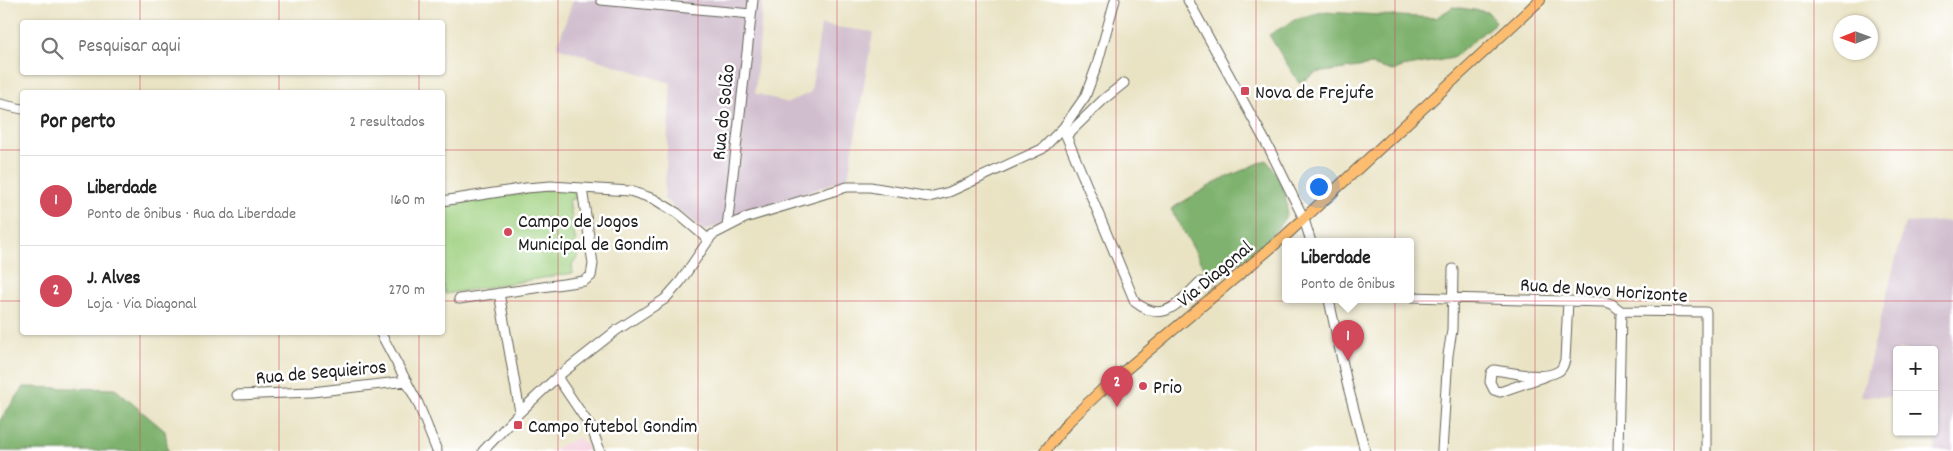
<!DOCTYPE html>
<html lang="pt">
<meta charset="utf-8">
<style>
:root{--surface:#fff;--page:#f2f2f2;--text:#222;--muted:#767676;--line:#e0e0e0;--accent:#d1495b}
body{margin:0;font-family:Dekko,sans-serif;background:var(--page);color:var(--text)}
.controls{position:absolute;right:15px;bottom:15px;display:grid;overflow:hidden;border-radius:5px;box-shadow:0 1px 4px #0004}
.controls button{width:45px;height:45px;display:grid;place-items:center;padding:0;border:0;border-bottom:1px solid var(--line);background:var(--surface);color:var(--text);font:25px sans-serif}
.compass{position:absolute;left:1833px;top:15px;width:45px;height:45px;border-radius:50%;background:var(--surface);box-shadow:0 1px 4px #0004;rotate:269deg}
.you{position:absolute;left:1318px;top:186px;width:18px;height:18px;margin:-12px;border:4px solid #fff;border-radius:50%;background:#1a73e8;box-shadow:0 0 0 8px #1a73e833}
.badge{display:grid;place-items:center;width:32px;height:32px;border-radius:50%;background:var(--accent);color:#fff;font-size:16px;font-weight:700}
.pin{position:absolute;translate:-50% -41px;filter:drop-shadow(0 1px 2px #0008)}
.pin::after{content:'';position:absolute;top:26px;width:18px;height:15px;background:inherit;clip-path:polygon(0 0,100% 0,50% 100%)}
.popup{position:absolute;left:1282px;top:238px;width:132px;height:65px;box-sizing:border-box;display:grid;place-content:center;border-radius:5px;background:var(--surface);filter:drop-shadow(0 1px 4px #0005);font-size:16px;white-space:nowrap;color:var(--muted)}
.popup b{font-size:19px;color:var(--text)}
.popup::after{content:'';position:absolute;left:50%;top:100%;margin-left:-10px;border:10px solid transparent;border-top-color:var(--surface)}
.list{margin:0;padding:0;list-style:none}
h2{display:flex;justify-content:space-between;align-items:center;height:65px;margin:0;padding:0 20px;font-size:21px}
h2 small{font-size:16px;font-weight:400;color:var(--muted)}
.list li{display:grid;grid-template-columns:32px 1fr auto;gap:15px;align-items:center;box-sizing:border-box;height:90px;padding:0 20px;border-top:1px solid var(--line)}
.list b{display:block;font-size:19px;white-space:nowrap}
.list p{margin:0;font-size:16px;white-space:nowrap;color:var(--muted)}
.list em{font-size:16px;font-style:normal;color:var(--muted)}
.icon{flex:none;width:28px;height:28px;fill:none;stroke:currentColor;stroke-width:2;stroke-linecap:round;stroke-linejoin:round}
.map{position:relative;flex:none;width:1953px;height:451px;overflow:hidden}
.search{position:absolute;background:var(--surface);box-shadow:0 1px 4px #0004;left:20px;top:20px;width:425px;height:55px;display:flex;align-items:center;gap:12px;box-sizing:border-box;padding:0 18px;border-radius:5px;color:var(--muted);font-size:19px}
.panel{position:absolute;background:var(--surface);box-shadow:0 1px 4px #0004;left:20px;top:90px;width:425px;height:245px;border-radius:5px}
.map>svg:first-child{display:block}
</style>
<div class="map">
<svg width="1953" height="451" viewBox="0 0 1953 451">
<rect width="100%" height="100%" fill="#fff"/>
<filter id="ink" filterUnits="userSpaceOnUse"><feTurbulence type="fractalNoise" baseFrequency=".02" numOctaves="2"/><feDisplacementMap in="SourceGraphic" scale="10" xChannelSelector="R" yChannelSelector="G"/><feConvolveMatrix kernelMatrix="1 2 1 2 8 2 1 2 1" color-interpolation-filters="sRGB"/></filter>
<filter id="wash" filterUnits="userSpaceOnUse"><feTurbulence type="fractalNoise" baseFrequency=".0096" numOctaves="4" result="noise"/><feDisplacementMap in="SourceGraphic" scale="20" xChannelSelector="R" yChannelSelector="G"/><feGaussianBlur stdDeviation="1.12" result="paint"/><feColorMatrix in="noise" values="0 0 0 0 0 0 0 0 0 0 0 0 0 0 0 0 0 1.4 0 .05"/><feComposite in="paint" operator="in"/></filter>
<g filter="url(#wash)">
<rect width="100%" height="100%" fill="#e9e3c4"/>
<path fill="#f4cfdd" d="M580,437L582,443H586L588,451H549Z"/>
<path fill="#d0bdcd" d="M573,0H763L755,93L788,103L811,92L821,25L873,32L848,178L735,217L705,231L664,199L671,83L557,47Z
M1953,221V451H1934L1936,447L1934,432V350H1897V397L1861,396L1905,223Z"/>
<path fill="#9fd080" stroke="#5e764e" d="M559,188L574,190L576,198L569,200L578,257L572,264L573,273L445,294L442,279V206Z"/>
<path fill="#7fb26e" stroke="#4e6745" d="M1453,7L1488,12L1496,22L1453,58L1402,67L1393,71L1372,65L1316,73L1299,83L1269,35L1298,18L1323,12L1436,18Z
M1266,160C1277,172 1292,201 1285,217C1275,239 1233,269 1213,283L1171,209L1218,181Z
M24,387L115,389L165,431L168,451H0V420Z"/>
</g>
<g filter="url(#ink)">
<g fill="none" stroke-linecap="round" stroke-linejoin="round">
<defs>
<path id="minor" d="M601,0L751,14
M1188,0L1270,150L1304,219L1311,242
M0,104L22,109
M1063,128L1135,302C1164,325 1178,303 1200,282
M1066,136L1104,99L1124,83
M442,201L526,188L551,186L630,191L654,199L677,213L709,240
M727,227L753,0
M499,293L520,412
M1410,297L1605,302L1612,304L1621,311L1706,312V451
M459,299L584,281L591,276L593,264L582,188
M1329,300L1347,383L1365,451
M380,332L418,403L437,451
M1546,376L1500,392L1494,390L1490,382L1491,373L1494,370C1510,372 1542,380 1557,372C1562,370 1563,366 1565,360L1568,301
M557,377L592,429L600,451
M237,395L312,392L407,381
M483,451L520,412L557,377L617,330L665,299L680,282L712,235L745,218L847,187H870L929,197L949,192L1042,149L1063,128L1085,97L1097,65L1115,0
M1442,451L1448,355L1452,330L1453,269
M1618,451L1621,311"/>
<path id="major" d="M1045,451L1069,421L1104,388L1285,236L1540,0"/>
</defs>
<use href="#minor" stroke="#646257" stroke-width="11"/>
<use href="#major" stroke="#646257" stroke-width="12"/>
<use href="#minor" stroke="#fff" stroke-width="9"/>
<use href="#major" stroke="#fcbd6f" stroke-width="10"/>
</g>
</g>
<path fill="none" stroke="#d1495b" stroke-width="1" stroke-opacity="0.55" d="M140,0V22M279,0V22M419,0V22M558,0V451M698,0V451M837,0V451M976,0V451M1116,0V451M1256,0V451M1395,0V451M1535,0V451M1674,0V451M1814,0V451M140,72V92M279,72V92M419,72V92M0,150H22M442,150H1953M0,301H22M442,301H1953M140,332V451M279,332V451M419,332V451"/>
<g fill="#d1495b" stroke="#fff" stroke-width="2">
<rect x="1240" y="86" width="10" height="10" rx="2.5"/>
<circle cx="508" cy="232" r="5"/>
<circle cx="1143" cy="386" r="5"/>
<rect x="513" y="420" width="10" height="10" rx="2.5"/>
</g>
<g text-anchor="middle" stroke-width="5" stroke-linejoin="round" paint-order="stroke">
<g font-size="20" fill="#1c1c1c" stroke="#fff" text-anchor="start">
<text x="1255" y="98">Nova de Frejufe</text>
<text x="518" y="227">Campo de Jogos<tspan x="518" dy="23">Municipal de Gondim</tspan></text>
<text x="1153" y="393">Prio</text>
<text x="528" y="432">Campo futebol Gondim</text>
</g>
<g font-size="20" fill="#1c1c1c" stroke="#fff">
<text transform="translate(722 112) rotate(-84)" y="7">Rua do Solão</text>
<text transform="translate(1214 273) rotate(-40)" y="7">Via Diagonal</text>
<text transform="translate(1604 289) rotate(4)" y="7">Rua de Novo Horizonte</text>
<text transform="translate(321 371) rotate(-5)" y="7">Rua de Sequieiros</text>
</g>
</g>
</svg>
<div class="controls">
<button>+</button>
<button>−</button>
</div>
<svg class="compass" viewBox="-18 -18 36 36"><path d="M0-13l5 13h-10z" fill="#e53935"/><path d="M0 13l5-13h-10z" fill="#767676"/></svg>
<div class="you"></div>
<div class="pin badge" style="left:1348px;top:361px">1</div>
<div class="popup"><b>Liberdade</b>Ponto de ônibus</div>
<div class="pin badge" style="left:1117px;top:407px">2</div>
<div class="search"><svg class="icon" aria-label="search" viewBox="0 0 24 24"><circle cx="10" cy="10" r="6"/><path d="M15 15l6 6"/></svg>Pesquisar aqui</div>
<section class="panel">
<h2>Por perto<small>2 resultados</small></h2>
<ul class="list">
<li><span class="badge">1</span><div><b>Liberdade</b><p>Ponto de ônibus · Rua da Liberdade</p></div><em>160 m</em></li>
<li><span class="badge">2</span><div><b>J. Alves</b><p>Loja · Via Diagonal</p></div><em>270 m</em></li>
</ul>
</section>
</div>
